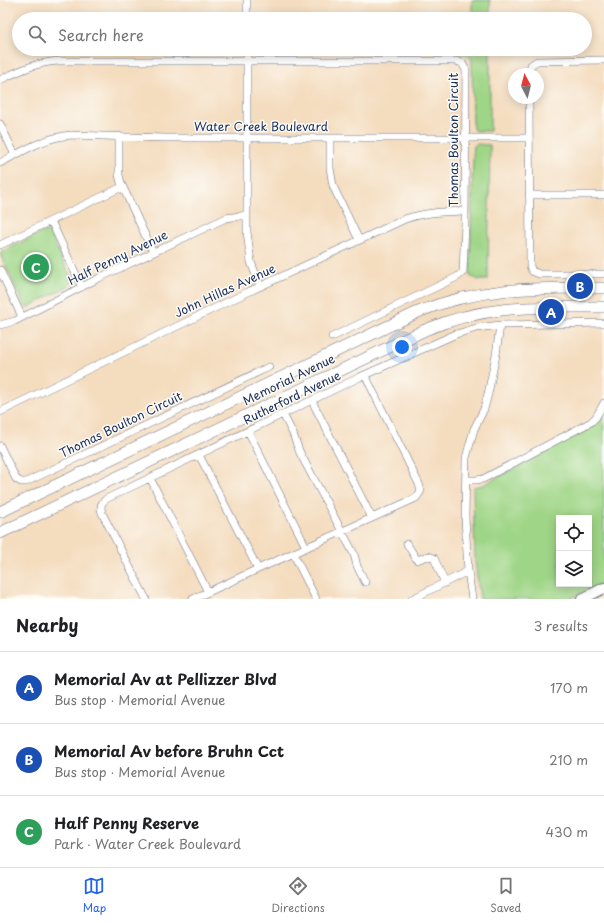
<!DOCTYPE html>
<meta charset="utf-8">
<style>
:root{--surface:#fff;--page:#f6f6f6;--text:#202124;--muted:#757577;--line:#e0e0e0;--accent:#2563eb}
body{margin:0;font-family:"Playpen Sans",sans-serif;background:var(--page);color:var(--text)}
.controls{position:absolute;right:12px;bottom:12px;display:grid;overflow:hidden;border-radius:0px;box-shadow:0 2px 10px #0003}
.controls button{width:36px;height:36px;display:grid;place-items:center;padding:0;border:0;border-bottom:1px solid var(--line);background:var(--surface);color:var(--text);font:20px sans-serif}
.compass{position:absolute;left:508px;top:68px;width:36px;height:36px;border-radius:50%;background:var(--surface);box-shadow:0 2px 10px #0003;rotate:353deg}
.you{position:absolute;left:402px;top:347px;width:14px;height:14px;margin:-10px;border:3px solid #fff;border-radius:50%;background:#1a73e8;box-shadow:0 0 0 6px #1a73e833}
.badge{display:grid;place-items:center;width:26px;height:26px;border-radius:50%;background:var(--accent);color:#fff;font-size:13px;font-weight:700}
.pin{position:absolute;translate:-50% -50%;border:2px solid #fff;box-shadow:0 1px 4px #0006}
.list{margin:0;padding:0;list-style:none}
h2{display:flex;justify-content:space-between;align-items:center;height:52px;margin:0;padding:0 16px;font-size:17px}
h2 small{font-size:13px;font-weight:400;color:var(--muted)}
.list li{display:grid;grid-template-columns:26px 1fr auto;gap:12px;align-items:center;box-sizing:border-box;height:72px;padding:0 16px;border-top:1px solid var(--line)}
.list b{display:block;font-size:15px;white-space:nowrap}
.list p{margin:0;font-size:13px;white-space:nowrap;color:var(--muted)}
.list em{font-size:13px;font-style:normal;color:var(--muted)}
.icon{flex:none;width:22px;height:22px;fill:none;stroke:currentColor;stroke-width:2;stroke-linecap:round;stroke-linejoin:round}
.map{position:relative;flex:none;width:604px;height:599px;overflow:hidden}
.search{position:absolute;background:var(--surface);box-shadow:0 2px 10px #0003;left:12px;right:12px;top:12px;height:44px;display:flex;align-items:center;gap:10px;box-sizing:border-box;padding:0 14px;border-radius:22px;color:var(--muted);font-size:15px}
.sheet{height:268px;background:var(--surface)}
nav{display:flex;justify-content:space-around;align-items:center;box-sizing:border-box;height:56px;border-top:1px solid var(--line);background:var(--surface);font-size:11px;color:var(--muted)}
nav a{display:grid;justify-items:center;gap:2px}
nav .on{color:var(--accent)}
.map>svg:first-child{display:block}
</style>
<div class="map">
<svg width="604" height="599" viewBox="0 0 604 599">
<rect width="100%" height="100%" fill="#fdfcf7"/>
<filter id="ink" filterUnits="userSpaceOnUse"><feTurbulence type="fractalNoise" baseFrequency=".025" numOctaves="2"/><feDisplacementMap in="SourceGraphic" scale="8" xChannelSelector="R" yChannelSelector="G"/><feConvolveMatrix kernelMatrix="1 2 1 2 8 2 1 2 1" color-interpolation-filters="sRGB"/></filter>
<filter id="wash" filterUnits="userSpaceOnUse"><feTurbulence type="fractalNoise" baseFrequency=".012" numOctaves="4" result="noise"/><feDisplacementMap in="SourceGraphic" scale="16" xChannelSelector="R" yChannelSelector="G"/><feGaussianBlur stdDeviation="0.9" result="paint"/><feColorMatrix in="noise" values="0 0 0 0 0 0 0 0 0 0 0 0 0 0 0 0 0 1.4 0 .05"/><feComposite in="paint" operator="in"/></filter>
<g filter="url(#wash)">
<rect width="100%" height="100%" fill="#f4dcbe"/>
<path fill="#9fd586" stroke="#5d8272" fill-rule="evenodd" d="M472,0H490V19H472Z
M435,49H490V131H475L473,129L472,60L470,56L466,54H435Z
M476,144L490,145L488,280H479L470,276L473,156L474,146Z
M45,231L49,232L73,282L70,285L29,307H26L24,305L0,254L3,251Z
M604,415V582L569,599H480L475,561L473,487L483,485L592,427L601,420ZM559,518H589V584H559Z"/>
</g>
<g filter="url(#ink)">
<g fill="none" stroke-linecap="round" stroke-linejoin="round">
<defs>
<path id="street" d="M247,19V0
M247,49V232L251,262L260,286
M529,74L531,65L537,61L604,60
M0,80C20,70 38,62 60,61H456L462,63L466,70L465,223L463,272L457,277L332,337
M529,98L530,266L532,271L539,274H604
M0,124L15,155
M119,136V175L121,183L153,252
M330,138V168L333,186L359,240
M0,163C23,151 45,137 71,135L164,138H529
M529,195H604
M51,221L82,287
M0,245L122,187
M0,270L22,317
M0,325L15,321L99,278L226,218L247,215
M312,401L372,518L416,498L421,491L419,484L365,375
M0,412L246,293L405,219C425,212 444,212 465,211
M283,414L293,434L300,453L354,554L357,566L365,582
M248,431L306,547
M0,446L16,479L21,482H26L269,367
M199,455L258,569
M150,478L208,592
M466,480H476L483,479L591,422L596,417L604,403
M407,544L417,560L428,556L434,558L445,583
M293,553L316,599
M146,599L102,513C100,506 101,503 106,499L360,377L456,334L477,328L500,325L604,323
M193,599L258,569L372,518
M412,599L468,571
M472,599L468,571L465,518L466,458L474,429L484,409L488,394L496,355L500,325"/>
<path id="secondary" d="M582,599L604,588"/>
<path id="primary" d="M0,512L418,312C481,286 537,288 604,288
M0,533L425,330C487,304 539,307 604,307"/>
</defs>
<use href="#street" stroke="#676c80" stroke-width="8"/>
<use href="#secondary" stroke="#676c80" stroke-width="12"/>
<use href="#primary" stroke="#676c80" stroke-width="12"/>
<use href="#street" stroke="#fff" stroke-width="7"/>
<use href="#secondary" stroke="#fff" stroke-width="10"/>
<use href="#primary" stroke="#fff" stroke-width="11"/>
</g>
</g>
<g text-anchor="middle" stroke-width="3" stroke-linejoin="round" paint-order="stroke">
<g font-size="12" fill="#1b2f5e" stroke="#fdfcf7">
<text x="261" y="131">Water Creek Boulevard</text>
<text transform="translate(454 140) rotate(-90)" y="4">Thomas Boulton Circuit</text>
<text transform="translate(118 258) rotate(-26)" y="4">Half Penny Avenue</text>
<text transform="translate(225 291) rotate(-25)" y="4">John Hillas Avenue</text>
<text transform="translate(289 380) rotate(-26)" y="4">Memorial Avenue</text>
<text transform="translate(292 398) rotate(-26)" y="4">Rutherford Avenue</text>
<text transform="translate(121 425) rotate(-26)" y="4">Thomas Boulton Circuit</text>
</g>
</g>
</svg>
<div class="controls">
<button><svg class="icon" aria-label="locate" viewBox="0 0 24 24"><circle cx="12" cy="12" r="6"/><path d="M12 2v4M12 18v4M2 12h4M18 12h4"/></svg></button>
<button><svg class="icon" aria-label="layers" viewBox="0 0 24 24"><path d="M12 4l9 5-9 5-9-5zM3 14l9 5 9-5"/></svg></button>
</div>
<svg class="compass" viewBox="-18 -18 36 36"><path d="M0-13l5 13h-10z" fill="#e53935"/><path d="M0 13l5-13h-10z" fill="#757577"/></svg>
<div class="you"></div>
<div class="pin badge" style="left:551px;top:312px;background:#1a4fb4">A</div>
<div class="pin badge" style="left:580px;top:286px;background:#1a4fb4">B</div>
<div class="pin badge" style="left:36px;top:267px;background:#2e9e5b">C</div>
<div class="search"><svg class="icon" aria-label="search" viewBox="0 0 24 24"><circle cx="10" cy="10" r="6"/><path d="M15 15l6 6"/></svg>Search here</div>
</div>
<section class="sheet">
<h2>Nearby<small>3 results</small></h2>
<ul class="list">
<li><span class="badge" style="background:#1a4fb4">A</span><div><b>Memorial Av at Pellizzer Blvd</b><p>Bus stop · Memorial Avenue</p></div><em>170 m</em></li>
<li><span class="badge" style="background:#1a4fb4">B</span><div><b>Memorial Av before Bruhn Cct</b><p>Bus stop · Memorial Avenue</p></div><em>210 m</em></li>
<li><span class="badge" style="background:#2e9e5b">C</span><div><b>Half Penny Reserve</b><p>Park · Water Creek Boulevard</p></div><em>430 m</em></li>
</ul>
</section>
<nav>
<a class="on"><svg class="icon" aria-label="map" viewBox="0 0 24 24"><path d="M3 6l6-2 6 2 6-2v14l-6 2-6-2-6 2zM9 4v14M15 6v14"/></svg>Map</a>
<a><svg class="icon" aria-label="directions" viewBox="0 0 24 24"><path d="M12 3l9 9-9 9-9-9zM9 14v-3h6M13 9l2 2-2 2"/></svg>Directions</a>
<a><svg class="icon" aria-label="saved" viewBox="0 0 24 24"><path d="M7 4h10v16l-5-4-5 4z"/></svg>Saved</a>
</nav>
